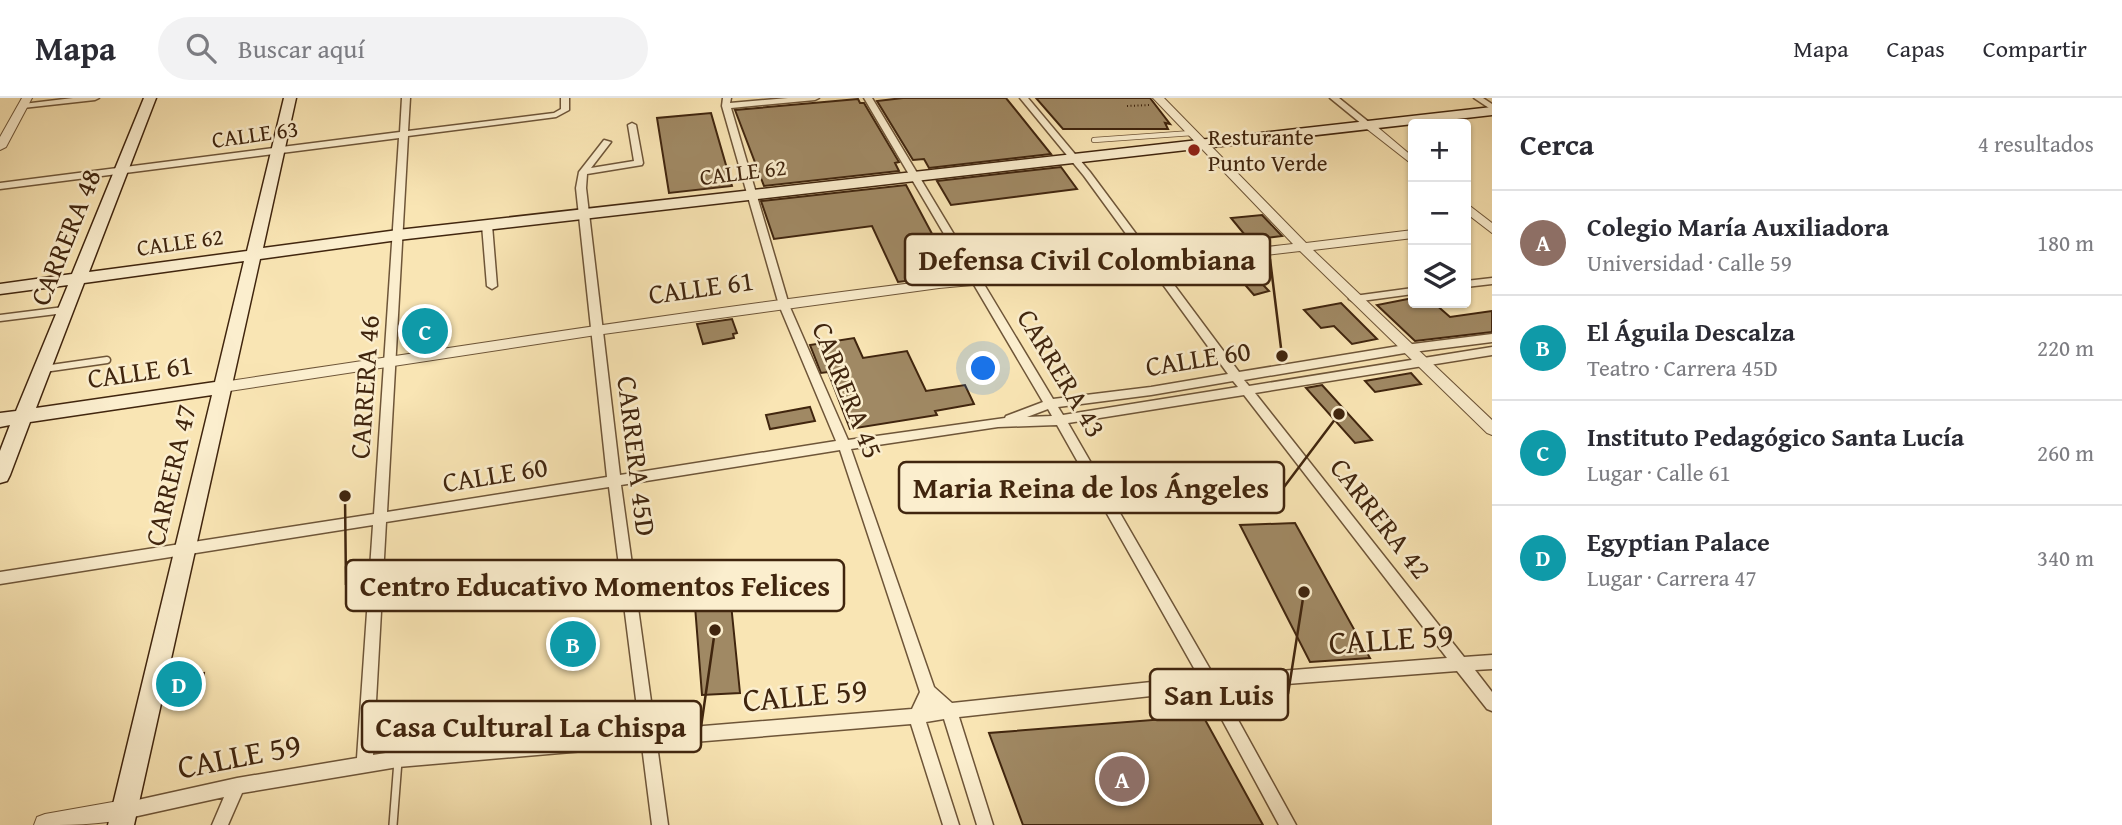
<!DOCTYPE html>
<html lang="es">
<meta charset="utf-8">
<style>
:root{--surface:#fff;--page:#f2f2f3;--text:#2b2b33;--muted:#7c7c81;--line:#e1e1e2;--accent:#b45309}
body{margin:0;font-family:"Gentium Book Plus",serif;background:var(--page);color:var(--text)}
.controls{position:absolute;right:21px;top:21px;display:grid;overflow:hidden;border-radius:7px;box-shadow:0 2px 5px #0004}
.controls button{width:63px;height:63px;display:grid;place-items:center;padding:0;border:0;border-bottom:2px solid var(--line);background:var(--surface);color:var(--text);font:35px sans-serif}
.you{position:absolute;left:984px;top:271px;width:24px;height:24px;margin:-18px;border:5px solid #fff;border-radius:50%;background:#1a73e8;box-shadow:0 0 0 10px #1a73e833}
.badge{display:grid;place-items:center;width:46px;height:46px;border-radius:50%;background:var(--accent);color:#fff;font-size:23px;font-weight:700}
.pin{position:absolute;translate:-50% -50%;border:4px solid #fff;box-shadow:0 2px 7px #0006}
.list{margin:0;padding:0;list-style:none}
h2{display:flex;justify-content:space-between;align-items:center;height:91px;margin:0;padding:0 28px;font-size:30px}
h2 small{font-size:23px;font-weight:400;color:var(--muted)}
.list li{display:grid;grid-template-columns:46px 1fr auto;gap:21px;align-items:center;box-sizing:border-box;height:105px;padding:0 28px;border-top:2px solid var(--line)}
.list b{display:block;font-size:26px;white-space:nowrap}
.list p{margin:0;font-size:23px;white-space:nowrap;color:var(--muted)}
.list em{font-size:23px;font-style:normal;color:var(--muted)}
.icon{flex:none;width:38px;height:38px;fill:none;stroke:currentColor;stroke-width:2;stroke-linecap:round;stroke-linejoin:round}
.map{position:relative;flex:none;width:1492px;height:727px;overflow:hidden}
header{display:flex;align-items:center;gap:42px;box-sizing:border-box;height:98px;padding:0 35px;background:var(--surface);border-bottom:2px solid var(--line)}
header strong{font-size:33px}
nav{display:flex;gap:38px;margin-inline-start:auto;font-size:24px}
.search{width:490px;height:63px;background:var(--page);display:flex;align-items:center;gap:18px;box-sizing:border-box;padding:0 24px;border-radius:38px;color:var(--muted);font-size:26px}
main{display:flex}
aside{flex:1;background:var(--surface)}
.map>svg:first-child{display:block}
</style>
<header>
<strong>Mapa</strong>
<div class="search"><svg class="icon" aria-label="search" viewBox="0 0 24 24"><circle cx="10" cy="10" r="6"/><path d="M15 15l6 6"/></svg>Buscar aquí</div>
<nav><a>Mapa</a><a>Capas</a><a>Compartir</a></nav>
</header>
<main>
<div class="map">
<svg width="1492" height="727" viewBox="0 0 1492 727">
<rect width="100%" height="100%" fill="#f9e5b4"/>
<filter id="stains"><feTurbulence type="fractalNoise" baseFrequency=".00286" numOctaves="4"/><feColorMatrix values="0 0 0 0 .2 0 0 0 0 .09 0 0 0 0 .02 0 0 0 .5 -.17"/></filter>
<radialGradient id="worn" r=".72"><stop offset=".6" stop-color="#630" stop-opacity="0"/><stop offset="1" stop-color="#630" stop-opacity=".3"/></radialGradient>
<path fill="#a08964" stroke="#40250e" stroke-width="2" d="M903,0H1006L1051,56L929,70L924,61L913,62L877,3Z
M1036,0H1150L1170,26L1165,25L1168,31H1063Z
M858,1L860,5H864L899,64L895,65L899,73L764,88L735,12Z
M711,15L732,88L669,95L657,20Z
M1061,69L1077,91L951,107L937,83Z
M906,87L954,177L898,184L872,128L774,141L761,103Z
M1262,117L1282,138L1249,142L1231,120Z
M1240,163L1269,193L1254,197L1226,165Z
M1413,200V205H1434L1450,219L1492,213V234L1415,243L1377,207Z
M1341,205L1377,241L1352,246L1334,228L1321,230L1304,212Z
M440,219L441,243L410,248L408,224Z
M732,221L737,235L733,236L734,240L703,246L697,226Z
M854,240L863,260L907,253L926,293L965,287L974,306L935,313L937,317L850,331L828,274L821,275L810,247Z
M1411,275L1421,286L1375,294L1365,283Z
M1322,287L1372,342L1355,345L1306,290Z
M810,309L815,323L770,331L766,317Z
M1295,425L1370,560L1310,564L1240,427Z
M727,466L740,595L702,597L692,470Z
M190,571L189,578L204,575L202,590L170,597L173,575Z
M1203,618L1263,727H1023L989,635Z"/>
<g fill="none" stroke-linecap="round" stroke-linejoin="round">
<defs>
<path id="service-far2" d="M1094,42L1192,35"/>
<path id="service-far1" d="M0,220L64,212
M44,271L107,262"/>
<path id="service" d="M393,727L398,663"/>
<path id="minor" d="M73,0H99L95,2L23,10L19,8L23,6Z
M402,0H410L408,33L554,15L561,11V0H569V12L556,19L408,38L387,414L607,379L576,90L579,74L604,42L611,44L591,70L634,63L628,27L632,25L636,27L643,65L642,67L587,76L586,90L620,377L836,343L779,207L722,8L723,0H731L730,5L788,0H819L815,2L731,10L789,207L848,342L1005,320L1006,318L1043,304L864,0H872L1053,301L1151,289L1228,276L1084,78L1020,0H1028L1090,74L1239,274L1405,247L1492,236V244L1405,255L1244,282L1249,288L1492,249V257L1255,295L1464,559L1492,557V571L1475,572L1492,594V613L1487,611L1457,573L1221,591L1296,727H1279L1206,592L959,619L993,727H977L944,621L926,624L959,727H943L911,626L657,647L668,727H652L642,648L398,669L242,695L228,727H212L224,699L124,721L118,719L116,713L118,707L124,705L237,680L357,660L373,427L0,486V474L374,416L399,40L0,91V85L400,34ZM1233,283L1238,289L1063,317L1058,309L1151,297ZM1244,297L1447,560L1214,578L1068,325ZM1048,311L1052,318L1027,319ZM1057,327L1199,579L952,605L934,589L851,351L998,329ZM840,352L920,594L912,611L655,632L621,387ZM609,389L640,633L398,653L373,657L386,424Z
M1330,0H1339L1375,29L1368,31Z
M1474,0H1483L1492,6V12Z
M487,124L492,127L497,188L492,191L487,188L482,127Z
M1492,180V186L1466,189V183Z
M1413,190V196L1354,204L1349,201L1354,198Z"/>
<path id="tertiary" d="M22,0H32L6,49L0,52V39Z
M1153,0H1164L1306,145L1413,132V140L1313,152L1492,322V337L1487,335L1300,153L1156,170L939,190L596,237L223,294L216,289L223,284C461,248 698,211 937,182C1055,168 1175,160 1293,146Z
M1367,27H1375L1413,59V67L1367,31Z
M1466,105L1492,125V135L1466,115Z
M124,702L131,706L135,713L131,720C102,727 65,727 34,727L37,719L45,716Z"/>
<path id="secondary" d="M144,0H156L89,174L247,153L284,0H296L263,150L398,132L1492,9V17L398,142L260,161L134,727H108L212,297L30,324L10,377L7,383L0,385V353L10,327L0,329V315L16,313L68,187L0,196V186L72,176ZM244,163L215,284L36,310L84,185Z"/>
</defs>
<use href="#service-far2" stroke="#6e5538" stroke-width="6"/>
<use href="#service-far1" stroke="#6e5538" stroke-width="9"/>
<use href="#service" stroke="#6e5538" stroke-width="10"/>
<use href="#minor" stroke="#6e5538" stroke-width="3"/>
<use href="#tertiary" stroke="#6e5538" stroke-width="2"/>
<use href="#secondary" stroke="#40250e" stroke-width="3"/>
<path stroke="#40250e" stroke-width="2" stroke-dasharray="1 2.5" stroke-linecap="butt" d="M1127,8L1150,7"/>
<use href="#service-far2" stroke="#fbeece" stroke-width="4.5"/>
<use href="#service-far1" stroke="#fbeece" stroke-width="6"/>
<use href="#service" stroke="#fbeece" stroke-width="7"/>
<use href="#minor" fill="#fbeece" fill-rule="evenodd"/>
<use href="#tertiary" fill="#fbeece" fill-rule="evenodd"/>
<use href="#secondary" fill="#fbeece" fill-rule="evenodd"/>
</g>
<circle fill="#8f2418" stroke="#fbeece" stroke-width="2.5" cx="1194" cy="52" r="7"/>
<g text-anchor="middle" stroke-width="5" stroke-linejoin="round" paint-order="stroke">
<g font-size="23" fill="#40250e" stroke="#fbeece">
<text transform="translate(255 36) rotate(-8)" y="8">CALLE 63</text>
<text transform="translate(743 74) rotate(-7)" y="8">CALLE 62</text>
<text transform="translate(180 144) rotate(-8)" y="8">CALLE 62</text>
</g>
<g font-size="23" fill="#40250e" stroke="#fbeece" text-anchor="start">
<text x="1208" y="47">Resturante<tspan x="1208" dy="26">Punto Verde</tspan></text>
</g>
<g font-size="28" fill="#40250e" stroke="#fbeece">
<text transform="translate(65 139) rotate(-68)" y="10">CARRERA 48</text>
<text transform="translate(701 189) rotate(-8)" y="10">CALLE 61</text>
<text transform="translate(1198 260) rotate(-9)" y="10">CALLE 60</text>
<text transform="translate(140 273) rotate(-8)" y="10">CALLE 61</text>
<text transform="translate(1062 275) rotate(59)" y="10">CARRERA 43</text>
<text transform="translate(364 289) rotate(-86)" y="10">CARRERA 46</text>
<text transform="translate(848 292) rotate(68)" y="10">CARRERA 45</text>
<text transform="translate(637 358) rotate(83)" y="10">CARRERA 45D</text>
<text transform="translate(495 376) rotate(-9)" y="10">CALLE 60</text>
<text transform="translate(170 377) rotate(-77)" y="10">CARRERA 47</text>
<text transform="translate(1381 420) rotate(52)" y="10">CARRERA 42</text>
</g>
<g font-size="33" fill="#40250e" stroke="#fbeece">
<text transform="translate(1391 540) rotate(-4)" y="12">CALLE 59</text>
<text transform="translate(805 596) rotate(-5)" y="12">CALLE 59</text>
<text transform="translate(239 657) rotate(-11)" y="12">CALLE 59</text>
</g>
</g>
<path fill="none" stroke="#40250e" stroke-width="2.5" d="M1282 258L1270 161M1339 316L1284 389M345 398L346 487M1304 494L1288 596M715 532L701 629"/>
<g fill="#40250e" stroke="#fbeece" stroke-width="2.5">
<circle cx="1282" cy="258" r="7"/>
<circle cx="1339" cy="316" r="7"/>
<circle cx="345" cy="398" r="7"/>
<circle cx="1304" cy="494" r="7"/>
<circle cx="715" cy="532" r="7"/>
</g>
<g fill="#fbeece" stroke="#40250e" stroke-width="2.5">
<rect x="905" y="136" width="365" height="51" rx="7"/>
<rect x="899" y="364" width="385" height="51" rx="7"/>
<rect x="346" y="462" width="498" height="51" rx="7"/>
<rect x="1150" y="571" width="138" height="51" rx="7"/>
<rect x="362" y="603" width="339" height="51" rx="7"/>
</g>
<g font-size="30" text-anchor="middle" font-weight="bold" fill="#40250e">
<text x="1087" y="172">Defensa Civil Colombiana</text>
<text x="1091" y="400">Maria Reina de los Ángeles</text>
<text x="595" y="498">Centro Educativo Momentos Felices</text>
<text x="1219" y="607">San Luis</text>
<text x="531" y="639">Casa Cultural La Chispa</text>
</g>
<rect width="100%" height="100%" filter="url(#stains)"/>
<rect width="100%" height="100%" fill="url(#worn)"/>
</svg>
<div class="controls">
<button>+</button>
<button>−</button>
<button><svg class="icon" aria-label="layers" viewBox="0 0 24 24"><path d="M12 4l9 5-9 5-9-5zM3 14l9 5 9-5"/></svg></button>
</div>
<div class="you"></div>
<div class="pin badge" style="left:1122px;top:681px;background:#8d6e63">A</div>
<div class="pin badge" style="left:573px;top:546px;background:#0f9aa8">B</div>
<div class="pin badge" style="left:425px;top:233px;background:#0f9aa8">C</div>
<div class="pin badge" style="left:179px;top:586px;background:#0f9aa8">D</div>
</div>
<aside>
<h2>Cerca<small>4 resultados</small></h2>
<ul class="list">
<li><span class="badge" style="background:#8d6e63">A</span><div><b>Colegio María Auxiliadora</b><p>Universidad · Calle 59</p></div><em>180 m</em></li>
<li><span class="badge" style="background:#0f9aa8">B</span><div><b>El Águila Descalza</b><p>Teatro · Carrera 45D</p></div><em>220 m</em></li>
<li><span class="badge" style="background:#0f9aa8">C</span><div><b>Instituto Pedagógico Santa Lucía</b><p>Lugar · Calle 61</p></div><em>260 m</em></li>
<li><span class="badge" style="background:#0f9aa8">D</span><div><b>Egyptian Palace</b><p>Lugar · Carrera 47</p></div><em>340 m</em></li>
</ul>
</aside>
</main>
